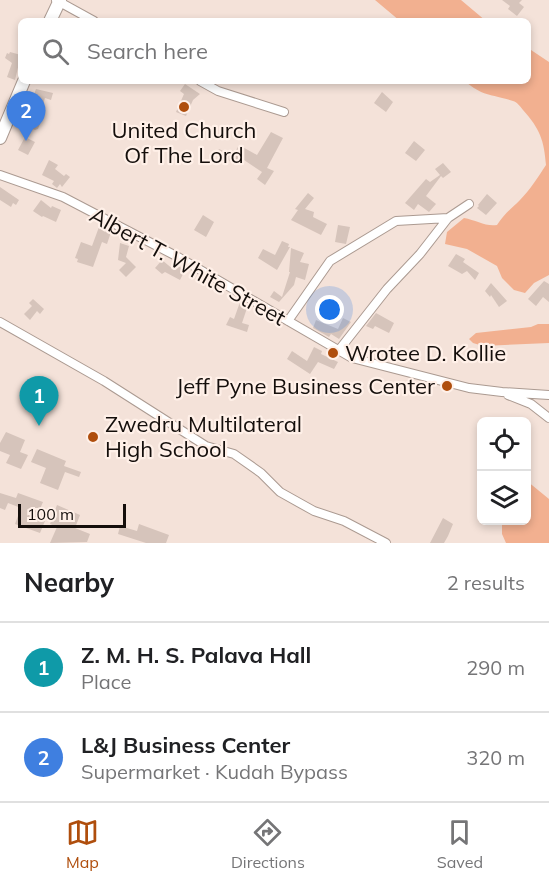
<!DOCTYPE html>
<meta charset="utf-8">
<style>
:root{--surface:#fff;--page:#f2f2f2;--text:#202124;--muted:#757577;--line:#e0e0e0;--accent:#af4e0d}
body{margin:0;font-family:Mulish,sans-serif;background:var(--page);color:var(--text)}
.controls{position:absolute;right:18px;bottom:18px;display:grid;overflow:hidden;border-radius:9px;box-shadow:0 3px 9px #0003}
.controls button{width:54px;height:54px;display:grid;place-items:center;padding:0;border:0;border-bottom:2px solid var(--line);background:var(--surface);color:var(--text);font:30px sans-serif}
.scale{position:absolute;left:18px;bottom:15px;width:108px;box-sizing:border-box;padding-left:6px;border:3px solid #140e0b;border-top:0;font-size:16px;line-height:21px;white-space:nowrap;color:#140e0b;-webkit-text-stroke:4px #fff0e8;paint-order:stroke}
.you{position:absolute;left:330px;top:310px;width:21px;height:21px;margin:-15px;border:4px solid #fff;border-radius:50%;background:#1a73e8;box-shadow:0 0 0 9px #1a73e833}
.badge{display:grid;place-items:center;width:39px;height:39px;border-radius:50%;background:var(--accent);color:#fff;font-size:20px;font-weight:700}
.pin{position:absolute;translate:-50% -50px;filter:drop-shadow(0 2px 3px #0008)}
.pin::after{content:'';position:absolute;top:32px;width:21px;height:18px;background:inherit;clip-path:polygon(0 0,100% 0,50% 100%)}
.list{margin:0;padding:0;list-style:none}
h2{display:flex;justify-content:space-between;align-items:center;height:78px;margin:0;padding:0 24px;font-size:26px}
h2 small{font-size:20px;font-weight:400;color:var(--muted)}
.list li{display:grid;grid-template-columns:39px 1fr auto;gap:18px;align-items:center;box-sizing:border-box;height:90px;padding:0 24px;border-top:2px solid var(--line)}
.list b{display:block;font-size:22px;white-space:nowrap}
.list p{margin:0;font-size:20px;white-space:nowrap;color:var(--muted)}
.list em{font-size:20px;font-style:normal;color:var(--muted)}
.icon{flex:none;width:33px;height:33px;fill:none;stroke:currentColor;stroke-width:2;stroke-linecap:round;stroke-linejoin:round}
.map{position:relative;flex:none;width:549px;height:543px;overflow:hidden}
.search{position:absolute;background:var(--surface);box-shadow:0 3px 9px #0003;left:18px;right:18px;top:18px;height:66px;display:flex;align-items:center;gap:15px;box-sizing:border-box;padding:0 21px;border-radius:9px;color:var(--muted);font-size:22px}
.sheet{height:258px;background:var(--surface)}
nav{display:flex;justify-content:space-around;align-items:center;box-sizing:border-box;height:84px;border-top:2px solid var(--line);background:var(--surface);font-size:16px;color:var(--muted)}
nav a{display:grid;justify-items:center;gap:3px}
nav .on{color:var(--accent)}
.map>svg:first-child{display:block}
</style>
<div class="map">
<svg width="549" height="543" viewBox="0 0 549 543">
<rect width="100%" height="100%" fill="#f4e2d9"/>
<path fill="#f2b090" d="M375,0H461L486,21H400Z
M528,48L549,62V275L534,283L525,293L514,290L502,278L497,266L467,249L445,244L447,232L464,218C476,220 486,227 497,225C504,214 511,209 520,200C530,190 538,177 546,165C544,140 540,129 523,110C520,106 517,102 513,101C492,94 483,97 465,81H528Z
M538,324H549V343L483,346L473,343L469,339L476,333L531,327Z
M527,481L549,499V543H506L502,534V521L526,520Z"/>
<path fill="#d6c4bb" d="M502,0H522L519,3L524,7L517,16L508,9L510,6Z
M10,52L21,55L15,80L7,77L12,63L5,58L7,53L9,54Z
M185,84L200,94L193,100L186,116L176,112L184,94L180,91Z
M36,89L53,93L51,100L45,98L38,120L41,121L38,129L35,130L28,127L32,115L27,113Z
M382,92L393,102L386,112L374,103Z
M271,132L283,138L267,168L274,171L265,185L257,179L262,172L241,158L234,165L218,151L219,149L230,154L233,150L235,152L239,145L257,155Z
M25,137L35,142L28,155L18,150Z
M414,141L425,150L416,161L405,153Z
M49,160L58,165L55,169L64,176L66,174L70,177L62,187L60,184L57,188L52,184L54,181L42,175Z
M443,163L451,172L443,178L441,176L426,196L436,204L429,212L418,204L414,210L405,203L426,179L430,182L440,175L435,169Z
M0,187L19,200L16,205L13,203L11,207L0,200Z
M308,193L314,198L305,209L314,212L313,217L327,224L321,235L291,220L298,210L295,209Z
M487,194L497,203L486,215L477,208L479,206L478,205Z
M41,200L51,208L52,206L61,210L56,222L43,216L42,217L33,211Z
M203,215L214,222L206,237L194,230Z
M338,225L350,227L346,244L335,242Z
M99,227L111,232L107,244L102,242L93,267L77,262L78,259L75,258L81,242L92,246Z
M282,241L289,244L288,247H290L277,270L258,258L263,249L275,255Z
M120,243L129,246L126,257L136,267L126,277L119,270L126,263L118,260Z
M291,248L304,253L300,262L309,264L305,280L296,277L294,285L279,302L270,297L274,291L282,297L290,272H289Z
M456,254L465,259L463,262L479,273L475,280L467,271L462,274L448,266Z
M162,260L174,270L178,266L185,270L180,280L165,272L162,274L155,268Z
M544,281L549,284V302L543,297L536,306L528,299Z
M491,283L507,301L499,307L491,295L490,297L485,291Z
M33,299L44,309L40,314L37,311L30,320L24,314L32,306L29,303Z
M240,302L248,305L242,323L249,325L247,332L226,325L230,317L234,319Z
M376,313L394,323L389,333L375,326L373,329L366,326Z
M343,318L351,322L339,339L331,334L329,337L313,328L316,320L338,329Z
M314,347L322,351L321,354L338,362L334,369L318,362L310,374L287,359L292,351L307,361Z
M6,432L25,440L20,452L28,455L21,469L6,463L10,455L0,451V443Z
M37,449L66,461L64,466L81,472L79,477L65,472L58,490L40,483L46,468L31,462Z
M0,493L16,498L18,493L43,502L36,518L45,521L40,533L15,524L21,508L8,503L5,510L0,508Z
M57,505L80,515L75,528L90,534L87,542L50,543L57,527L50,524Z
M443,518L453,524L448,536L444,543H430Z
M139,524L169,535L166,543H146L118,534L120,526L137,531Z"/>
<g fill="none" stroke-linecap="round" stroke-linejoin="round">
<defs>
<path id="street" d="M56,0L94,21
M200,81L218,91L284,112
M0,175L63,197L178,257L352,358L469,388L502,392L549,395
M288,321L330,261L396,221L448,218
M0,322L104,381L206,446L234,454L261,473L280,492L314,511L344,521L386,543
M339,350L387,289L420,254L448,218L469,204
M508,395L531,404L549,418"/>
<path id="secondary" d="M50,21L60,0
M0,138L24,81"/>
</defs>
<use href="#street" stroke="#ab9a91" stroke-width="10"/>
<use href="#secondary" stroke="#ab9a91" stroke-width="14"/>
<use href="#street" stroke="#fff" stroke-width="8"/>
<use href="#secondary" stroke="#fff" stroke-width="12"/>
</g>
<g fill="#af4e0d" stroke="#fff0e8" stroke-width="2">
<circle cx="184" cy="107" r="6"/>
<circle cx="333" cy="353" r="6"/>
<circle cx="447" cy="386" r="6"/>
<circle cx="93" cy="437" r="6"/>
</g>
<g text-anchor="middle" stroke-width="4.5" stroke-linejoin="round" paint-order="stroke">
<g font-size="22" fill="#140e0b" stroke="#fff0e8" text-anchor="start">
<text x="184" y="138" text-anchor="middle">United Church<tspan x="184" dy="25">Of The Lord</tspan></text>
<text x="345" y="361">Wrotee D. Kollie</text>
<text x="435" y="394" text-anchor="end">Jeff Pyne Business Center</text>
<text x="105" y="432">Zwedru Multilateral<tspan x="105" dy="25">High School</tspan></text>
</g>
<g font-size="22" fill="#140e0b" stroke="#fff0e8">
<text transform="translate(188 266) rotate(29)" y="8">Albert T. White Street</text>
</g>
</g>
</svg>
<div class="controls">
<button><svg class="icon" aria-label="locate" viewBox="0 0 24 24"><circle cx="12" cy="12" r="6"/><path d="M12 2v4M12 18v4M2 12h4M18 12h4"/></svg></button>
<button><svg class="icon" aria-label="layers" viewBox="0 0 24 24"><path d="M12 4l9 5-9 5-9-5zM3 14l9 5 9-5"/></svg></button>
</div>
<div class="scale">100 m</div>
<div class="you"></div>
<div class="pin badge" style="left:39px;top:426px;background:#0f9aa8">1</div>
<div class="pin badge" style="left:26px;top:141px;background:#3f7fe0">2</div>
<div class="search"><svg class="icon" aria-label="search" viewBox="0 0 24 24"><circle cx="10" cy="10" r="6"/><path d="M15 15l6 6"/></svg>Search here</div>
</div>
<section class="sheet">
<h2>Nearby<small>2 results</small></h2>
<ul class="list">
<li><span class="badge" style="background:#0f9aa8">1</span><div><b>Z. M. H. S. Palava Hall</b><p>Place</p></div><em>290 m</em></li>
<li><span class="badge" style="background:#3f7fe0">2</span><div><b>L&amp;J Business Center</b><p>Supermarket · Kudah Bypass</p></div><em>320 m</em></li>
</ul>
</section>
<nav>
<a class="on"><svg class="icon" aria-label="map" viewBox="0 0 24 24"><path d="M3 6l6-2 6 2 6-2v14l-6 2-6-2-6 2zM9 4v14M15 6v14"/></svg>Map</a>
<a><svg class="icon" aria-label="directions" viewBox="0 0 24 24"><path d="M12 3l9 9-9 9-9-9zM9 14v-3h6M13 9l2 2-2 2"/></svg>Directions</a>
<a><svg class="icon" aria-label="saved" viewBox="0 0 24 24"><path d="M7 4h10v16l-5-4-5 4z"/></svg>Saved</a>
</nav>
